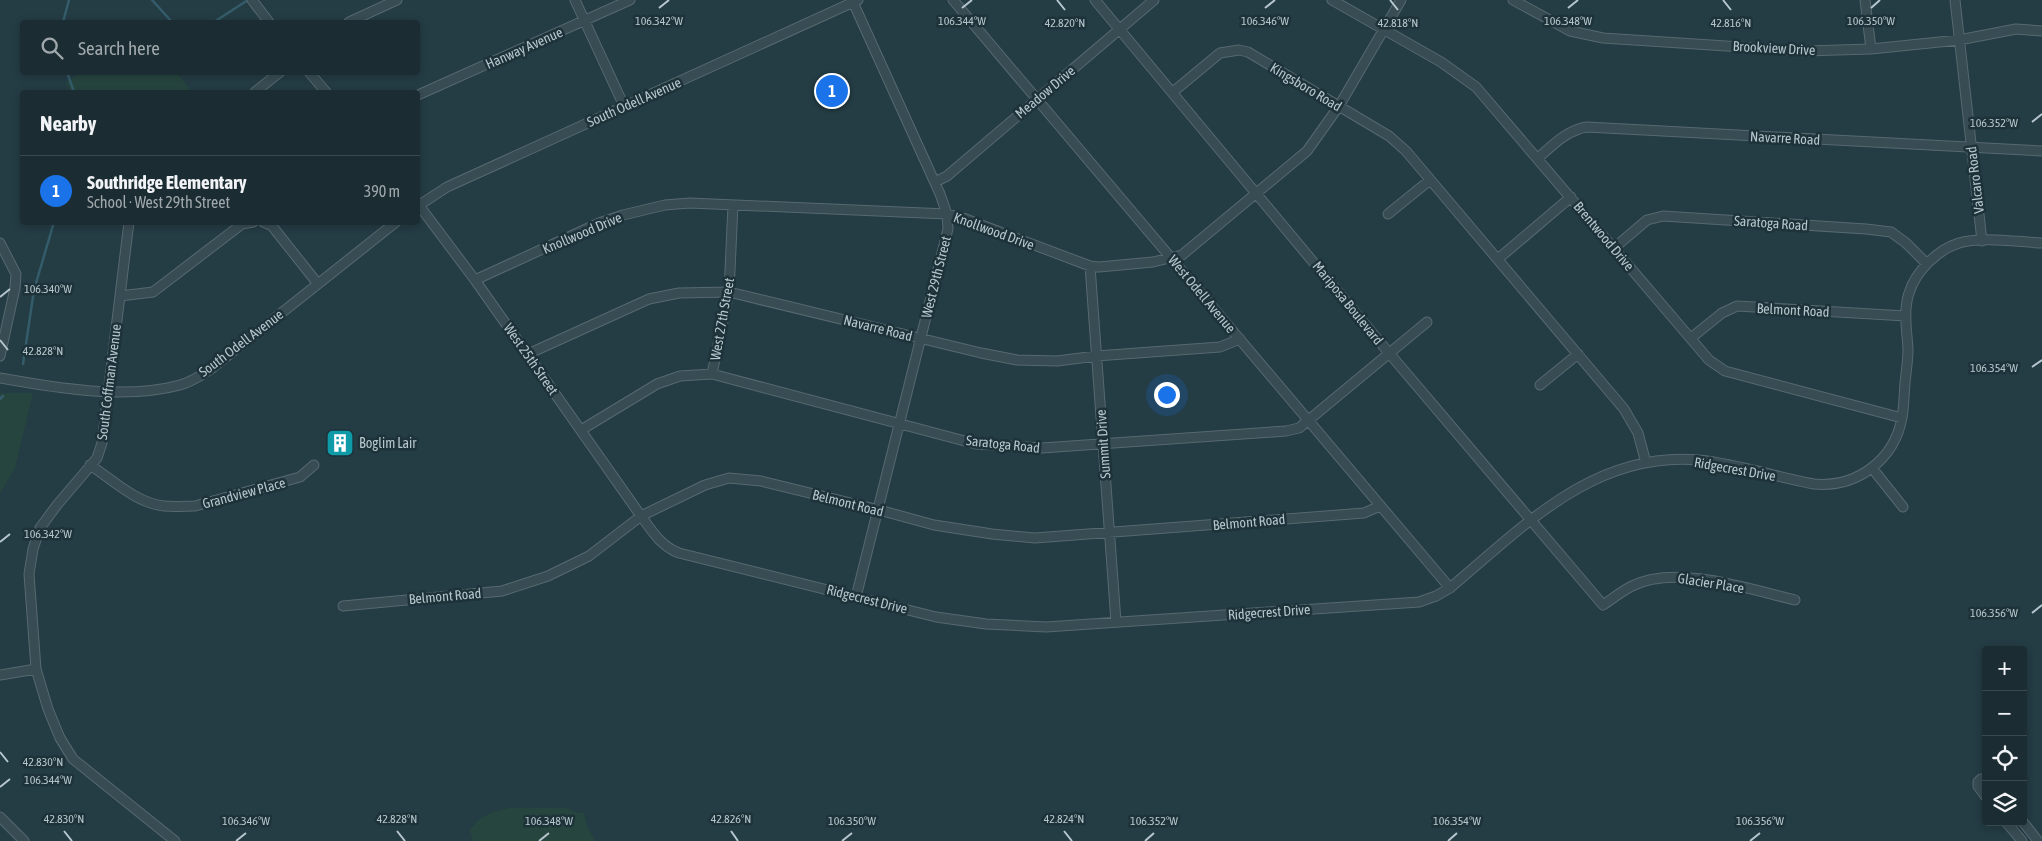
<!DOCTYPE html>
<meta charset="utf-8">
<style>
:root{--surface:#1b2d33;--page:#24353b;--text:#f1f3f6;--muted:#a0a8ac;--line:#39494e;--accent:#1a73e8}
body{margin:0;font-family:"Asap Condensed",sans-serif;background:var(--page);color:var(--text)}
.controls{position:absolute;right:15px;bottom:15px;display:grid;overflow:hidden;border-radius:5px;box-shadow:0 2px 8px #0003}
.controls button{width:45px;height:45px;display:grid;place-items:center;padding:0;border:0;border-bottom:1px solid var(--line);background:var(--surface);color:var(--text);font:25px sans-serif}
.you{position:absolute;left:1166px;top:394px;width:18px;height:18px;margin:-12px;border:4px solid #fff;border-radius:50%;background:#1a73e8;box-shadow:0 0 0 8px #1a73e833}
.badge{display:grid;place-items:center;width:32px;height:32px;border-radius:50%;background:var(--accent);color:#fff;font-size:16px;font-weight:700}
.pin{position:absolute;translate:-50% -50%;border:2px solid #fff;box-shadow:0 1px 5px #0006}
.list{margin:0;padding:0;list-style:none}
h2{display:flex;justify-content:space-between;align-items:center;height:65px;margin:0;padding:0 20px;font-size:21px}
h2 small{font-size:16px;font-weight:400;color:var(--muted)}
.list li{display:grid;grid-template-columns:32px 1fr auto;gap:15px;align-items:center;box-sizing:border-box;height:70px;padding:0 20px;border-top:1px solid var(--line)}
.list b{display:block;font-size:19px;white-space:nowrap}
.list p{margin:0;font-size:16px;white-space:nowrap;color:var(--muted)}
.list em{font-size:16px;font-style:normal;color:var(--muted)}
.icon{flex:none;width:28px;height:28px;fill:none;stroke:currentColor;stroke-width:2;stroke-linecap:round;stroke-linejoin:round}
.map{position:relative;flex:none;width:2042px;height:841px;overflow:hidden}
.search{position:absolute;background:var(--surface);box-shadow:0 2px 8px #0003;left:20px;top:20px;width:400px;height:55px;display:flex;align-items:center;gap:12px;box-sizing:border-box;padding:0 18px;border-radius:5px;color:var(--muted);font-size:19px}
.panel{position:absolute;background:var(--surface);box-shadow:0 2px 8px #0003;left:20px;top:90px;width:400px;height:135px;border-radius:5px}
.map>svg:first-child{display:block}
</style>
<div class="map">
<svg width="2042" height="841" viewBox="0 0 2042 841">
<rect width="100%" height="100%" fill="#243c44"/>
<path fill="#26453e" d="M81,73H177L192,92H72L65,83Z
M0,393H33L15,468L0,493Z
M509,808H567L575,812L584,813L587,826L595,841H473L470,830C480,815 492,812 509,808Z"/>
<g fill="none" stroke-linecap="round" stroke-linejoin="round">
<path stroke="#345c6a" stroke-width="2.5" d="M152,0L172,22
M63,22L69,0
M214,22L248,0
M67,72L74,92
M23,364L34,290L54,222
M0,399L3,396"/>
<defs>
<path id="street" d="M252,0L269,22
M575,0L624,106
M852,0L940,194L947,214L948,229L856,597
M953,0L1450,588
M1095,0L1389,353L1603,605C1612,599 1622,591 1632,586C1676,564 1749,589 1795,600
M1332,0L1441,62L1476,87L1709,360L1725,371L1902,418
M1513,0L1570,31L1603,38L1805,51L1871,49L1959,40L2016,29L2042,31
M1865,0L1871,49
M1955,0L1982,241
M349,22L397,0
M309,72L326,92
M255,92L280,72
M1173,92L1220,53L1239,50L1248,52L1389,136L1406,151L1624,409L1638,433L1646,463
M418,95L630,0
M1538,158C1553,145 1567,130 1587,127L2042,151
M935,182L947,176L1154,0
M418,204L475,280L641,516C652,531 661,546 679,553L936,617L986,624L1046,627L1419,602L1436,596L1450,588C1524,526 1594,451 1699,460C1738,464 1776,477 1814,484C1857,488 1894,460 1902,418C1904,407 1904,395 1905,383C1906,372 1908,361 1908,349C1907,331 1903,311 1909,293C1916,271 1937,250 1959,243C1981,236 2018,242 2042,243
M418,206L447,187L858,0
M1388,214L1430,180
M129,222L102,443L97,458L57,505L40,528L33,549L29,574L36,669L48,709L60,738L73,759L175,841
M263,222L272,226L318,284
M0,243L16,274L15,288L0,356
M1614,248L1647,220L1663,216L1866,229L1891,232L1906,243L1927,264
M1498,259L1571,197
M1090,266L1116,622
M475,280L599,223L623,215L665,205L690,203L947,214L963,218L1090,266L1099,267L1153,262L1182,255L1307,151L1339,106L1401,0
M120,296L153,292L242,224L253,222
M1691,338L1722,313L1737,306L1906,316
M528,354L649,299L679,293L729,292L981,353L1017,360L1057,361L1096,356L1220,347L1240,339
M712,374L729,292L733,205
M0,378C56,388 125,400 180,385C191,382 202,375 211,369L396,222
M1540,385L1578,354
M581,430L657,384L680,376L712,374L976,444L1042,448L1286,431L1299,428L1427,322
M90,465C113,480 136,503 164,506C175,507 185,506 195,506L300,477L314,465
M1872,468L1903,507
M343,606L502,591L548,576L589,556L641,516L705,485L729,478L761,481L879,510L934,525L992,534L1035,538L1364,513L1380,506
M0,675L36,669
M1986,779H1981L1978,782V786L1986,797
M0,817L24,841
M2006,822L2022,841
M2023,822L2038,841"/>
</defs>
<use href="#street" stroke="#576970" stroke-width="11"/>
<use href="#street" stroke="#384c53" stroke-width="9"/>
</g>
<path fill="none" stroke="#b6c6cd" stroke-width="2" d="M1057,0L1065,10M1390,0L1398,10M1723,0L1731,10M659,8L669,0M962,8L972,0M1265,8L1275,0M1568,8L1578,0M1871,8L1880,0M2032,122L2042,114M0,297L10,289M0,340L8,350M2032,367L2042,360M0,542L10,534M2032,613L2042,605M0,752L8,762M0,787L10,779M64,831L72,841M397,831L405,841M731,831L738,841M1064,831L1072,841M236,841L246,833M539,841L549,833M842,841L852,833M1145,841L1154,833M1448,841L1457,833M1750,841L1760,833"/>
<defs>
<symbol id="building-square" viewBox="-11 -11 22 22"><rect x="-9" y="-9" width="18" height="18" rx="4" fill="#0f9aa8" stroke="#1d3239"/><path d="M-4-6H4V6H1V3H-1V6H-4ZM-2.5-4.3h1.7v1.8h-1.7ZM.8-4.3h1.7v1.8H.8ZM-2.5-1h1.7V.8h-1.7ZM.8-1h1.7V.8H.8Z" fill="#fff"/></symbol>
</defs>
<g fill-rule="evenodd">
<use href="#building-square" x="324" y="427" width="32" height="32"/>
</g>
<g text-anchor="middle" stroke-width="5" stroke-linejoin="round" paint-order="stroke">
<g font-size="14" fill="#b6c6cd" stroke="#1d3239">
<text transform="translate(524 48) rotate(-24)" y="5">Hanway Avenue</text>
<text transform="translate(1774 48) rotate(3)" y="5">Brookview Drive</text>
<text transform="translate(1306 87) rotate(31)" y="5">Kingsboro Road</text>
<text transform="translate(1045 92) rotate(-40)" y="5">Meadow Drive</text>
<text transform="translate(634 102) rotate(-24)" y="5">South Odell Avenue</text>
<text transform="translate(1785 138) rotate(3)" y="5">Navarre Road</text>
<text transform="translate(1975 180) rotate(-97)" y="5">Valcaro Road</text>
<text transform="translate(1771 223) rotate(4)" y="5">Saratoga Road</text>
<text transform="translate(994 231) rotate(20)" y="5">Knollwood Drive</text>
<text transform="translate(582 233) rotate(-23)" y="5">Knollwood Drive</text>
<text transform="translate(1604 236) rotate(50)" y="5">Brentwood Drive</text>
<text transform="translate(936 277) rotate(-76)" y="5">West 29th Street</text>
<text transform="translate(1202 294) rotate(50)" y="5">West Odell Avenue</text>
<text transform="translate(1348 303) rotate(51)" y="5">Mariposa Boulevard</text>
<text transform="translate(1793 310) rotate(3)" y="5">Belmont Road</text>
<text transform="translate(722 319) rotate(-80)" y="5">West 27th Street</text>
<text transform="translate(878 328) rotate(14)" y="5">Navarre Road</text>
<text transform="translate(241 343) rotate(-37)" y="5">South Odell Avenue</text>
<text transform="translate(531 359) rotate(55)" y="5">West 25th Street</text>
<text transform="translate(109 382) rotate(-83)" y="5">South Coffman Avenue</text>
<text transform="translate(1003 444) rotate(6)" y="5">Saratoga Road</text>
<text transform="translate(1103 444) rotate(-94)" y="5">Summit Drive</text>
<text transform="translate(1735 469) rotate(10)" y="5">Ridgecrest Drive</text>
<text transform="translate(244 493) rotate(-15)" y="5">Grandview Place</text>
<text transform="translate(848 503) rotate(14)" y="5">Belmont Road</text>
<text transform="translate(1249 522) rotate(-5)" y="5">Belmont Road</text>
<text transform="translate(1711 583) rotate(9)" y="5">Glacier Place</text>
<text transform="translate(445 596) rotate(-5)" y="5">Belmont Road</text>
<text transform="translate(867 599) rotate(14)" y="5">Ridgecrest Drive</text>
<text transform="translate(1269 612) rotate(-4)" y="5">Ridgecrest Drive</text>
</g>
<g font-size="14" fill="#b6c6cd" stroke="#1d3239" text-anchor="start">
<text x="359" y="448">Boglim Lair</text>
</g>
</g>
<g font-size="12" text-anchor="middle" fill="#b6c6cd" stroke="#1d3239" stroke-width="5" stroke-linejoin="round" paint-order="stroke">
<text x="659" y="25">106.342°W</text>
<text x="962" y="25">106.344°W</text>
<text x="1265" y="25">106.346°W</text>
<text x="1568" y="25">106.348°W</text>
<text x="1871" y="25">106.350°W</text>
<text x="1065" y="27">42.820°N</text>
<text x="1731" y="27">42.816°N</text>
<text x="1398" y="27">42.818°N</text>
<text x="1994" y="127">106.352°W</text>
<text x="48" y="293">106.340°W</text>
<text x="43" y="355">42.828°N</text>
<text x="1994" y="372">106.354°W</text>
<text x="48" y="538">106.342°W</text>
<text x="1994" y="617">106.356°W</text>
<text x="43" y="766">42.830°N</text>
<text x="48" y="784">106.344°W</text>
<text x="64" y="823">42.830°N</text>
<text x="397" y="823">42.828°N</text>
<text x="731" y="823">42.826°N</text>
<text x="1064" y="823">42.824°N</text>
<text x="246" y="825">106.346°W</text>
<text x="549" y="825">106.348°W</text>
<text x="852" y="825">106.350°W</text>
<text x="1154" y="825">106.352°W</text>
<text x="1457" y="825">106.354°W</text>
<text x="1760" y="825">106.356°W</text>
</g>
</svg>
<div class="controls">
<button>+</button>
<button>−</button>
<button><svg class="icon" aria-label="locate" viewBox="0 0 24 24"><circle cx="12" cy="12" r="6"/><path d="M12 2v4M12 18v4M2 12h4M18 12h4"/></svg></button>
<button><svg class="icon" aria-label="layers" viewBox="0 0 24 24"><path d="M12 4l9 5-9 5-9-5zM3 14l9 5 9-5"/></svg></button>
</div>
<div class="you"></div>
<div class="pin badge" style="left:832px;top:91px">1</div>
<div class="search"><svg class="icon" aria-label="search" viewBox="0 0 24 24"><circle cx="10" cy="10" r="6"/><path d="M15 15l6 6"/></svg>Search here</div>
<section class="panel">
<h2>Nearby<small></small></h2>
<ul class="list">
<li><span class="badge">1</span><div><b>Southridge Elementary</b><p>School · West 29th Street</p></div><em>390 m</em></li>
</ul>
</section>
</div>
